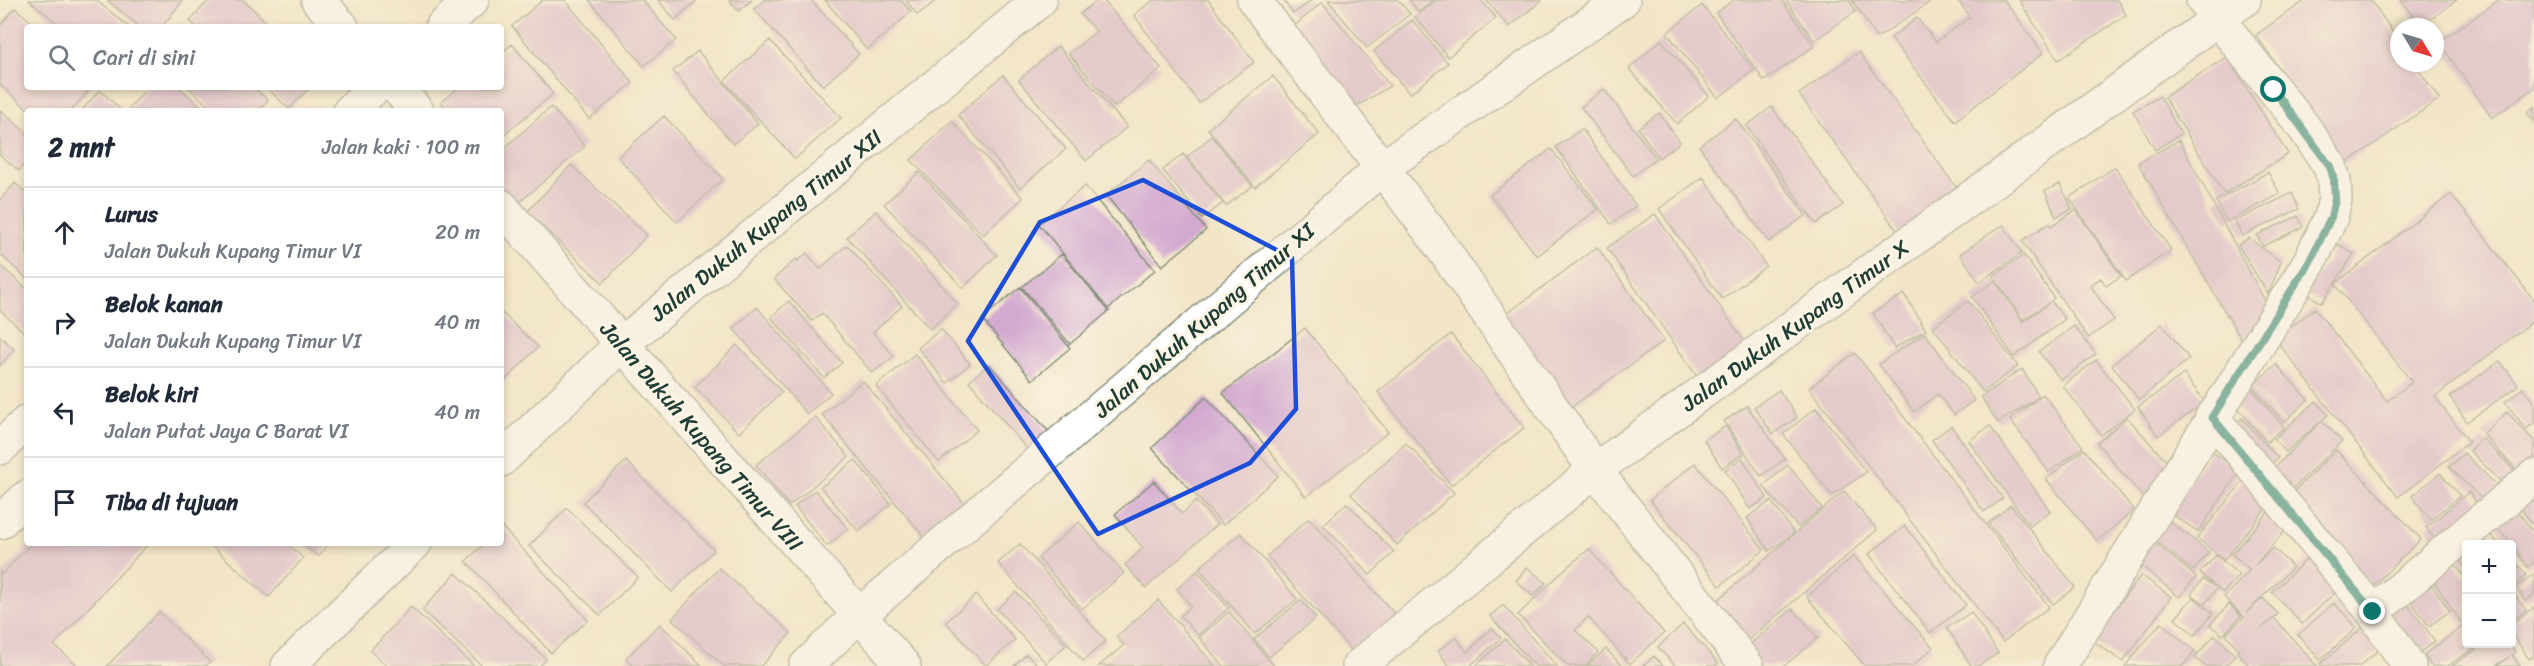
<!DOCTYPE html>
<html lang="id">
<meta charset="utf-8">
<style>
:root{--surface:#fff;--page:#f2f2f3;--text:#1f2937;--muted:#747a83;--line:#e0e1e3}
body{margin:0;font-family:Sriracha,sans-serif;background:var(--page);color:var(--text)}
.controls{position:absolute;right:18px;bottom:18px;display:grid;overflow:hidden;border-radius:6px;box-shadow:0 3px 9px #0003}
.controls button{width:54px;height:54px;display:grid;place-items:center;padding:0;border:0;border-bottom:2px solid var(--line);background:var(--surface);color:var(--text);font:30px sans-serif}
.compass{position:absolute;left:2390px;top:18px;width:54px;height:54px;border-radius:50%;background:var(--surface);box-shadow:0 3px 9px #0003;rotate:128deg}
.stop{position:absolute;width:18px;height:18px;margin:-14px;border:4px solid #0f766e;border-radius:50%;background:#fff}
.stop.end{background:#0f766e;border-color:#fff;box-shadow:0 2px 6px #0008}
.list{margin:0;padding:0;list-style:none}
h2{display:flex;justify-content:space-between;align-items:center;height:78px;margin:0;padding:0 24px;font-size:26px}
h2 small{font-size:20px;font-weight:400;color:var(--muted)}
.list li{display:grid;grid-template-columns:39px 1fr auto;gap:18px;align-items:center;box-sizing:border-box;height:90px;padding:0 24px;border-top:2px solid var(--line)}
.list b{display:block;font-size:22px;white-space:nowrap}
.list p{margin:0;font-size:20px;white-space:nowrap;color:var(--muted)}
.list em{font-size:20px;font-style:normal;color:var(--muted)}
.icon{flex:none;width:33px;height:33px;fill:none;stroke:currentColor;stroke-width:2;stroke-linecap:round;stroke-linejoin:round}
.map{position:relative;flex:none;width:2534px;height:666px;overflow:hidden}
.search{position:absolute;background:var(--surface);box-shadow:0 3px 9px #0003;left:24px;top:24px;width:480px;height:66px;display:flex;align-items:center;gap:15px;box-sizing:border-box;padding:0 21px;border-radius:6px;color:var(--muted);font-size:22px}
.panel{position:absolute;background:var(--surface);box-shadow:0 3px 9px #0003;left:24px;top:108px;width:480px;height:438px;border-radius:6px}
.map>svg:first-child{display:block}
</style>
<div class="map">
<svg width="2534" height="666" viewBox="0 0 2534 666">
<rect width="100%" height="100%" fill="#fcf5e5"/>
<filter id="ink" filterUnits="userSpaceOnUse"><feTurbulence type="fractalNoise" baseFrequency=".0167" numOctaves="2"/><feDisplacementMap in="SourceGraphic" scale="12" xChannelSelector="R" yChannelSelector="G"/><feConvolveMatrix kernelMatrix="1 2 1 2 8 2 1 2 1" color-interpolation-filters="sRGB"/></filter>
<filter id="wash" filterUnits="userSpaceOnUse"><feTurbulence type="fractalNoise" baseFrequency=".008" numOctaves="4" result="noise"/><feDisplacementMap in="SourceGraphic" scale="24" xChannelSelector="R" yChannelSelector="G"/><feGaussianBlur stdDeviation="1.35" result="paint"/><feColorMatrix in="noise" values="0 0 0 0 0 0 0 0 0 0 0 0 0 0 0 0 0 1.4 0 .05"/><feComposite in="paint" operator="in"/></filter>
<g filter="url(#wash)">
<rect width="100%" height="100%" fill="#f2e5c8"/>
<g id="blocks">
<path fill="#d2a9cf" d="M29,0H96L129,27H62Z
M107,0H183L162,27H140Z
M209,0H243L272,27H196L190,21Z
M543,0H565L633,83L589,119L512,26Z
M589,0H642L676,40L644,66Z
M658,0H697L675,20Z
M729,0H752L739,11Z
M764,0H811L859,54L823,86L754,9Z
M825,0H901L911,12L867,50Z
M906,0H937L917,15Z
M1097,0H1103L1161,68L1115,107L1069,54L1096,31L1080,14Z
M1154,0H1208L1254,62L1199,103L1134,15Z
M1283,0H1312L1293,14Z
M1328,0H1398L1410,14L1367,48Z
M1409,0H1433L1419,12Z
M1436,0H1481L1496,18L1448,57L1415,17Z
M1486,0H1542L1509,27Z
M1734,0H1782L1814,46L1764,81L1716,13Z
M1786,0H1849L1856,11L1814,41Z
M1852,0H1933L1877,38Z
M1958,0H2004L2043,53L1955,121L1891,38L1917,18L1936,42L1970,17Z
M2019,0H2117L2126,15L2058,60Z
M2306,0H2371L2399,41V63H2414L2439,99L2345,164L2256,35Z
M2401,0H2457L2420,27Z
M2499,0H2534V88L2492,118L2439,42Z
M1322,2L1390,86L1355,107L1290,30Z
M1702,5L1754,70L1718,98L1667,33Z
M15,8L38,27H27V87H92L71,111H30L0,85V26Z
M1412,20L1448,63L1410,94L1374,51Z
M770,40L841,118L795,159L724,81Z
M1661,40L1709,96L1677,124L1629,69Z
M512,44L553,94L501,137V111H448L441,102L459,87H501V53Z
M1058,46L1127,127L1086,161L1019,80Z
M698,51L758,124L733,144L673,71Z
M1859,52L1958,190L1899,233L1799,94Z
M2227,57L2288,154L2224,194L2164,97Z
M1003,75L1066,149L1020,188L958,115Z
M1273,76L1319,134L1255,187L1208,129Z
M148,87H179L206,111H127Z
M188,87H253L268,100L258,111H214Z
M266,87H310L289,109Z
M1604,89L1656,158L1633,176L1581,107Z
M100,90L122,111H81Z
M2160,96L2181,134L2155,150L2133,111Z
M551,107L585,146L515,206L501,189V151Z
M1772,107L1843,205L1816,224L1746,126Z
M2534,107V123L2527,112Z
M0,110L27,133V160L19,171L0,155Z
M1659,113L1680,142L1659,158L1638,128Z
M664,116L723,179L677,222L618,157Z
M1736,119L1806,215L1769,242L1699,146Z
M952,121L1023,198L983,235L911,160Z
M1582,129L1636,206L1611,224L1556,147Z
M1212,136L1252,186L1226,206L1187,157Z
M2179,140L2272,314L2241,339L2138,163Z
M1551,149L1598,209L1537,256L1490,195Z
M1183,154L1223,203L1202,219L1163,170Z
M1149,160L1206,230L1162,266L1106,195Z
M571,165L647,235L603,283L527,212Z
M2115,167L2171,250L2126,281L2069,198Z
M919,172L997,255L963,288L884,204Z
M2268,172L2280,194L2227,222L2216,201Z
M1703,177L1766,266L1722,299L1659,209Z
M15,183L27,194V279L0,254V200Z
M2060,184L2072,209L2056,217L2045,191Z
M1085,186L1155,270L1108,309L1039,224Z
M2292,193L2299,209L2242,236L2235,221Z
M2451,194L2534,300V320L2435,397L2469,442L2398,497L2275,339L2315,308L2387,401L2412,382L2335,284Z
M2076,210L2121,276L2106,286L2101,278L2090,285L2114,320L2088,338L2022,241L2049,223L2051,226Z
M876,211L958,304L930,329L847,237Z
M1655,214L1749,348L1701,382L1607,248Z
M2298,216L2303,227L2263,246L2257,235Z
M2003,225L2022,253L1979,282L1960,254Z
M2249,238L2281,262L2268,294L2238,245Z
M2338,244L2354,254L2322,303L2306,293Z
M847,245L902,306L873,332L894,356L872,373L822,313L812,321L774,279L796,259L798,261L807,253L820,269Z
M1597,247L1664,341L1563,413L1497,321Z
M1062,254L1109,311L1070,344L1022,287Z
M2024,255L2054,298L2051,301L2065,319L2014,357L1972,297L1995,281L2023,322L2049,303L2023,320L1993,276Z
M0,265L27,289V335L0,310Z
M1020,287L1070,348L1032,380L982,319Z
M1904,294L1926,330L1894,348L1873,313Z
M789,301L842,363L824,378L771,317Z
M1968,301L2018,366L1983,392L1933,327Z
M757,307L831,393L807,414L733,328Z
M501,312L538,347L501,385Z
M2162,324L2189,359L2139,400L2112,365Z
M2074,326L2096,354L2061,380L2039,352Z
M1305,328L1388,432L1306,497L1223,393Z
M941,329L970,364L947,383L918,348Z
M1925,333L1974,400L1954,415L1938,394L1914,412L1879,364Z
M1451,334L1524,428L1451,485L1378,392Z
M0,336L14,349L0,366Z
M737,345L782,392L739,433L695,387Z
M1855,353L2049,607L2003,642L1809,388Z
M915,354L977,430L939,462L876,386Z
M2096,360L2135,409L2101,435L2063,386Z
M2500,361L2518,385L2467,422L2450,397Z
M989,364L1049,432L1028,450L969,381Z
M2276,364L2308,400L2284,422L2252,386Z
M2022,369L2039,397L1998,423L1981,397Z
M2184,374L2205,402L2158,436L2138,407Z
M863,381L968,508L927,541L822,414Z
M2250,387L2284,427L2267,442L2232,402Z
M2523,388L2534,403V423L2526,429L2505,402Z
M1779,390L1797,417L1773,434L1754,407Z
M2043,394L2083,447L2049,472L2010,420Z
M1206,397L1278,476L1223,525L1152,448Z
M2316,401L2328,415L2286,452L2274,439Z
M1747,406L1785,459L1761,476L1724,421Z
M1816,408L1866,472L1832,496L1783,434Z
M2507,412L2534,441V466L2523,477L2483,434Z
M815,417L849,457L789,506L756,465Z
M2127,417L2174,470L2143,497L2097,443Z
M2242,418L2278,458L2263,471L2227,432Z
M2322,421L2342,441L2291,490L2272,470Z
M1726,426L1743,454L1722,468L1704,440Z
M1951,426L2003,498L1984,512L1932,440Z
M1990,426L2050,511L2030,526L1969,441Z
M2482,438L2517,473L2505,486L2470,451Z
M1406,443L1454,493L1397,545L1351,494Z
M2084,449L2134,510L2097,541L2046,479Z
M2336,450L2421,539L2373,586L2289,496Z
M2211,451L2240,471L2198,532L2169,512Z
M2464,453L2504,493L2490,507L2449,467Z
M1742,458L1767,498L1750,509L1725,470Z
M855,460L891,504L858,531L821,487Z
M626,461L714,550L672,592L583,502Z
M1695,463L1764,550L1720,586L1650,500Z
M1788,465L1822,508L1798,527L1763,486Z
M2440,473L2460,496L2431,520L2412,496Z
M2244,480L2271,502L2224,560L2197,538Z
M1154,481L1182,514L1196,501L1217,524L1146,588L1125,565L1143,548L1115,514Z
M815,490L848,529L827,546L795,506Z
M1844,491L1877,530L1745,643L1712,605Z
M2528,491L2534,499V526L2515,501Z
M2469,492L2484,512L2442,547L2426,528Z
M1771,501L1794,533L1769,551L1747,518Z
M2510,502L2534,533V562L2527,567L2512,544L2489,519Z
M1347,503L1394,552L1370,575L1323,525Z
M2011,505L2075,587L2053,604L1988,523Z
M567,508L638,577L600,615L529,546Z
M2271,509L2289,526L2255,565L2273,548L2293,567L2246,613L2263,598L2278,614L2261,629L2274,618L2317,666H2249L2237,652L2239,650L2226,634L2244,617L2224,597L2250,570L2232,554Z
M2162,515L2209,552L2193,571L2147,534Z
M1309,518L1401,621L1359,659L1267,556Z
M1079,522L1124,573L1082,609L1038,558Z
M501,526L588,620L551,653L466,561L485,543H501Z
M1905,526L1966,605L1930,633L1869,554Z
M2484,527L2499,544H2466V568L2454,553Z
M1241,533L1297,599L1255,634L1199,568Z
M2149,538L2196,577L2179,597L2132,558Z
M32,543H149L54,645L78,666H0V572L2,574Z
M208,543H287L303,558L269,597Z
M300,543H328L319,556Z
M1020,544L1106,641L1083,661L998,563Z
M1589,549L1664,633L1630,664L1588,617L1575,630L1598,652L1585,666H1568L1518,615L1565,569Z
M2312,554L2342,586L2302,624L2272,592Z
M2216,555L2239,575L2223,593L2200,573Z
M1854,556L1933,648L1912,666H1865L1807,597Z
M2512,558L2526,575L2512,588Z
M2453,561L2466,580V623L2463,625L2430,576Z
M1527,567L1546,583L1533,596L1516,581Z
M719,568L791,633L761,666H724L672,619Z
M1197,571L1229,608L1198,635L1180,616L1191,606L1177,589Z
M456,573L546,659L540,666H482L422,610Z
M2534,574V595L2525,601L2516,587Z
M2141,575L2171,597L2123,662L2092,640Z
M2426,577L2450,611L2429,626L2405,593Z
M2203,579L2217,588L2205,604L2191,594Z
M1016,592L1066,645L1046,663L997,609Z
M2513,592L2526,610L2512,621V593Z
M976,595L1015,640L986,666L946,622Z
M2193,597L2213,613L2195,635L2175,619Z
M2404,599L2435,641L2416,655L2384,614Z
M1158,600L1215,666H1099L1124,645L1116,637Z
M1301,600L1316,618L1269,657L1254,639Z
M2334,603L2357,628L2320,660L2298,635Z
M2229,604L2241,616L2223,635L2210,625Z
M1503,605L1557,666H1535L1490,616Z
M411,607L474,666H387L370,651Z
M2534,607V656L2529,659L2512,634V624Z
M1793,609L1818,638L1784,666H1758L1744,649Z
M159,612L210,662L206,666H107Z
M1229,612L1274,666H1223L1199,637Z
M1971,612L1998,653L1978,666H1971L1947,628Z
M2161,623L2195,651L2183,666H2125Z
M660,624L702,666H633L626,658Z
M1683,624L1718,663L1716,666H1675L1658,647Z
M2466,624V644H2480L2448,666H2431L2424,655Z
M2365,626L2382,647L2360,666H2322L2320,664Z
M1492,628L1501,638L1470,666H1449L1438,651L1456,637L1467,652Z
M2215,635L2235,655L2225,666H2204L2195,657Z
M1505,639L1530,666H1476Z
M2484,644H2510L2515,652L2512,655L2520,666H2497L2509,657L2495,666H2452Z
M1606,649L1622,666H1587Z
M1026,654L1039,666H1014Z
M1654,656L1663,666H1643Z"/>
</g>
</g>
<g filter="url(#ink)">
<use href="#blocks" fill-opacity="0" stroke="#88917e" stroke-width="1.5"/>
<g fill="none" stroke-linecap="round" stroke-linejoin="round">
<defs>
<path id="minor" d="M318,0L342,27
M1254,0L1436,239L1595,470L1747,666
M442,27L472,0
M396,87L417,111
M350,111L375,87
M501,206L904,666
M2212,417L2373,612L2409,666
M0,448L27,422
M501,460L623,343L1040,0
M0,522L27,497
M2373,612L2534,476
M288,666L415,543
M806,666L858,616L1382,168L1623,0
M1359,666L1595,470L2244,0
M2060,666L2310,261L2331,217L2335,199L2334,180L2330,166L2303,126L2203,0"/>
</defs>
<use href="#minor" stroke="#88917e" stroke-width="36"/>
<use href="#minor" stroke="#fff" stroke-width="33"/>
</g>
</g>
<g fill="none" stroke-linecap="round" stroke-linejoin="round" filter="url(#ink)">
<path stroke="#0f766e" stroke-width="8" d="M2274,90L2330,166L2334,180L2335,199L2331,217L2310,261L2212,417L2373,612"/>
</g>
<path d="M0 0H2534V666H0ZM1143,180L1292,258L1296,409L1250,463L1098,534L968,341L1040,222Z" fill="#f2e5c8" fill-opacity=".55" fill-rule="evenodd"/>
<path fill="none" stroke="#1d4ed8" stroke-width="4.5" stroke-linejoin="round" d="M1143,180L1292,258L1296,409L1250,463L1098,534L968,341L1040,222Z"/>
<g text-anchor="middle" stroke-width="6" stroke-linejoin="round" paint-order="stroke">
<g font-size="22" fill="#1f3d34" stroke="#fcf5e5">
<text transform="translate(766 225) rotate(-39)" y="8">Jalan Dukuh Kupang Timur XII</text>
<text transform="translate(1204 320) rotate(-41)" y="8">Jalan Dukuh Kupang Timur XI</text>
<text transform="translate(1795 325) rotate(-36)" y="8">Jalan Dukuh Kupang Timur X</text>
<text transform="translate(702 436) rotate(49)" y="8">Jalan Dukuh Kupang Timur VIII</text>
</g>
</g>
</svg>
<div class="controls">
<button>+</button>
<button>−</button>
</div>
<svg class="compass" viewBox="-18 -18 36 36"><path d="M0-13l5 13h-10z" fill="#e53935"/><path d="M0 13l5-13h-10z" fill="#747a83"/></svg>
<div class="stop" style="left:2274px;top:90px"></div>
<div class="stop end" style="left:2373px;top:612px"></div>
<div class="search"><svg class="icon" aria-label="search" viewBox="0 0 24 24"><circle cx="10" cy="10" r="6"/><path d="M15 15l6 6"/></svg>Cari di sini</div>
<section class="panel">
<h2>2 mnt<small>Jalan kaki · 100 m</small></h2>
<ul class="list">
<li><svg class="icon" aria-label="ahead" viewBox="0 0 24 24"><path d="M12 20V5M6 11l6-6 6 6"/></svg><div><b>Lurus</b><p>Jalan Dukuh Kupang Timur VI</p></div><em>20 m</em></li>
<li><svg class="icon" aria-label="right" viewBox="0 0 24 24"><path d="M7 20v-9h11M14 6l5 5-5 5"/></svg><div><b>Belok kanan</b><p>Jalan Dukuh Kupang Timur VI</p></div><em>40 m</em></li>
<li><svg class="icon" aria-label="left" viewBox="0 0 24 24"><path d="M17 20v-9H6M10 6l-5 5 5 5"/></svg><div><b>Belok kiri</b><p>Jalan Putat Jaya C Barat VI</p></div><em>40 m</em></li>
<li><svg class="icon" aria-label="arrive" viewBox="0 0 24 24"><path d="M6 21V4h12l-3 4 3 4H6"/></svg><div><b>Tiba di tujuan</b></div></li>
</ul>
</section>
</div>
